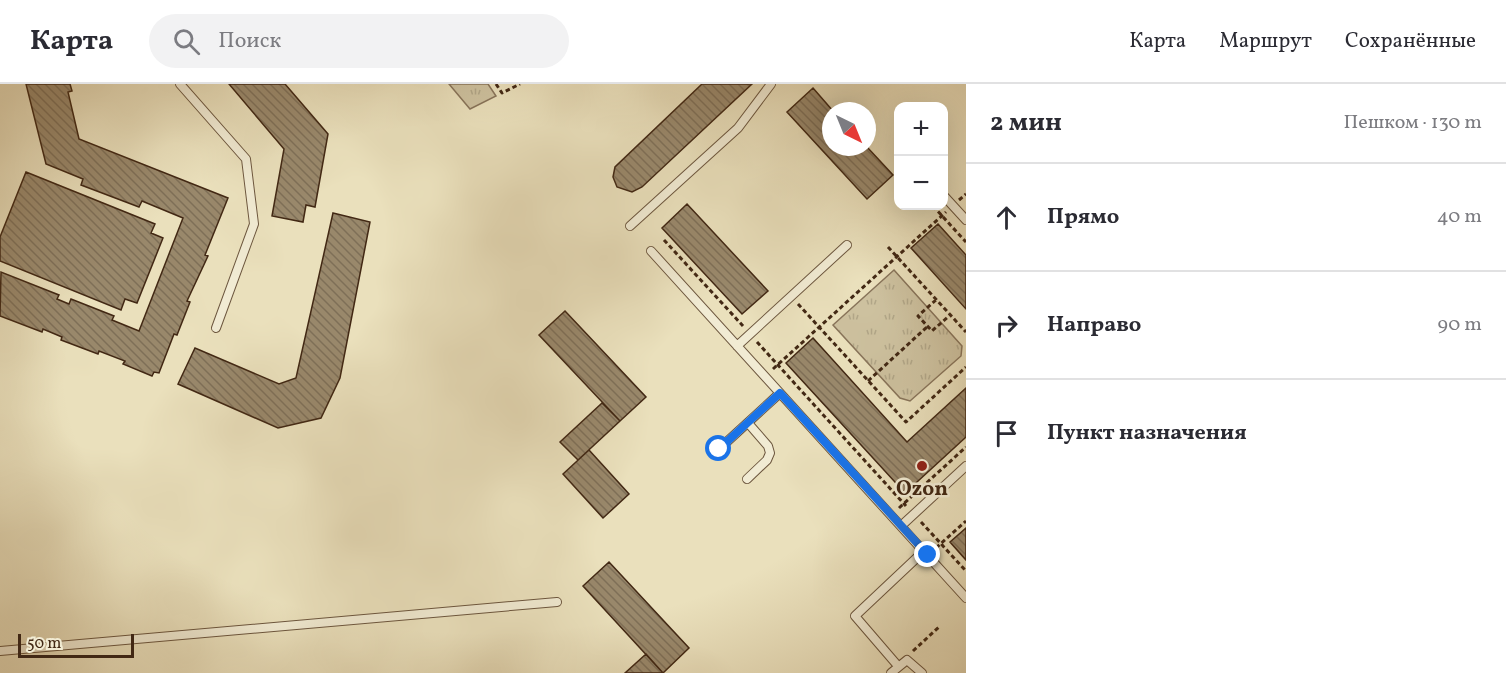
<!DOCTYPE html>
<html lang="ru">
<meta charset="utf-8">
<style>
:root{--surface:#fff;--page:#f2f2f3;--text:#2b2b33;--muted:#7c7c81;--line:#e1e1e2}
body{margin:0;font-family:Vollkorn,serif;background:var(--page);color:var(--text)}
.controls{position:absolute;right:18px;top:18px;display:grid;overflow:hidden;border-radius:12px;box-shadow:0 6px 24px #0002}
.controls button{width:54px;height:54px;display:grid;place-items:center;padding:0;border:0;border-bottom:2px solid var(--line);background:var(--surface);color:var(--text);font:30px sans-serif}
.compass{position:absolute;left:822px;top:18px;width:54px;height:54px;border-radius:50%;background:var(--surface);box-shadow:0 6px 24px #0002;rotate:137deg}
.scale{position:absolute;left:18px;bottom:15px;width:116px;box-sizing:border-box;padding-left:6px;border:3px solid #422814;border-top:0;font-size:16px;line-height:21px;white-space:nowrap;color:#422814;-webkit-text-stroke:4px #f1ebd3;paint-order:stroke}
.stop{position:absolute;width:18px;height:18px;margin:-14px;border:4px solid #1a73e8;border-radius:50%;background:#fff}
.stop.end{background:#1a73e8;border-color:#fff;box-shadow:0 2px 6px #0008}
.list{margin:0;padding:0;list-style:none}
h2{display:flex;justify-content:space-between;align-items:center;height:78px;margin:0;padding:0 24px;font-size:26px}
h2 small{font-size:20px;font-weight:400;color:var(--muted)}
.list li{display:grid;grid-template-columns:39px 1fr auto;gap:18px;align-items:center;box-sizing:border-box;height:108px;padding:0 24px;border-top:2px solid var(--line)}
.list b{display:block;font-size:22px;white-space:nowrap}
.list em{font-size:20px;font-style:normal;color:var(--muted)}
.icon{flex:none;width:33px;height:33px;fill:none;stroke:currentColor;stroke-width:2;stroke-linecap:round;stroke-linejoin:round}
.map{position:relative;flex:none;width:966px;height:589px;overflow:hidden}
header{display:flex;align-items:center;gap:36px;box-sizing:border-box;height:84px;padding:0 30px;background:var(--surface);border-bottom:2px solid var(--line)}
header strong{font-size:28px}
nav{display:flex;gap:33px;margin-inline-start:auto;font-size:21px}
.search{width:420px;height:54px;background:var(--page);display:flex;align-items:center;gap:15px;box-sizing:border-box;padding:0 21px;border-radius:33px;color:var(--muted);font-size:22px}
main{display:flex}
aside{flex:1;background:var(--surface)}
.map>svg:first-child{display:block}
</style>
<header>
<strong>Карта</strong>
<div class="search"><svg class="icon" aria-label="search" viewBox="0 0 24 24"><circle cx="10" cy="10" r="6"/><path d="M15 15l6 6"/></svg>Поиск</div>
<nav><a>Карта</a><a>Маршрут</a><a>Сохранённые</a></nav>
</header>
<main>
<div class="map">
<svg width="966" height="589" viewBox="0 0 966 589">
<defs>
<pattern id="park-tufts" width="24" height="20" patternUnits="userSpaceOnUse" patternTransform="scale(1.5)"><rect width="24" height="20" fill="#cdc19f"/><path d="M3 7l-1-3M5 7V3M7 7l1-3M15 17l-1-3M17 17v-4M19 17l1-3" fill="none" stroke="#b1a688"/></pattern>
<pattern id="building-back-hatch" width="6" height="6" patternUnits="userSpaceOnUse" patternTransform="scale(1.5)"><rect width="6" height="6" fill="#99886b"/><path d="M-1 5l2 2M0 0l6 6M5-1l2 2" fill="none" stroke="#7e6f57"/></pattern>
</defs>
<rect width="100%" height="100%" fill="#eae0bc"/>
<filter id="stains"><feTurbulence type="fractalNoise" baseFrequency=".00333" numOctaves="4"/><feColorMatrix values="0 0 0 0 .2 0 0 0 0 .09 0 0 0 0 .02 0 0 0 .5 -.17"/></filter>
<radialGradient id="worn" r=".72"><stop offset=".6" stop-color="#630" stop-opacity="0"/><stop offset="1" stop-color="#630" stop-opacity=".3"/></radialGradient>
<path fill="url(#park-tufts)" stroke="#88745a" stroke-width="1.5" d="M449,0H488L496,12L470,25Z
M894,186L962,262L961,272L910,317L900,314L833,241Z"/>
<path fill="url(#building-back-hatch)" stroke="#422814" stroke-width="1.5" d="M26,0H70L72,7L68,8L79,55L228,114L205,171L208,172L187,217L190,218L177,251L174,250L159,289L154,288L152,292L123,280L125,277L99,267L98,270L61,256L62,253L43,245L42,248L0,232L1,188L59,211L57,215L69,220L71,215L114,232L112,236L139,247L183,134L142,117L139,123L81,101L83,95L46,80Z
M229,0H285L328,50L315,123L306,121L303,138L272,132L284,65Z
M702,0H752L642,103L632,108L617,103L613,93L615,83Z
M813,4L833,27H831V63H867L893,91L867,115L787,28Z
M26,88L155,140L151,149L163,154L137,219L125,215L121,226L0,177V153Z
M687,120L768,207L742,230L662,144Z
M333,129L370,138L340,294L321,334L278,344L178,300L195,264L279,300L296,294Z
M938,140L966,171V225L911,164Z
M565,227L646,313L620,337L539,251Z
M813,254L907,358L966,304V353L905,409L786,279Z
M602,319L620,337L578,376L560,358Z
M589,366L629,410L603,434L563,390Z
M966,444V476L950,458Z
M609,478L689,564L663,589L583,502Z
M646,570L663,589H625Z"/>
<g fill="none" stroke-linecap="round" stroke-linejoin="round">
<defs>
<path id="lane" d="M180,0L246,75L254,140L216,244
M944,112L966,136
M630,142L738,44L771,0
M651,167L966,514
M737,262L847,161
M719,365L780,309
M747,395L767,376L770,369L768,362L748,339
M901,442L966,382
M0,567L557,518
M898,582L855,532L924,467
M891,589L907,576L922,589"/>
</defs>
<use href="#lane" stroke="#6c563e" stroke-width="10"/>
<path stroke="#422814" stroke-width="3" stroke-dasharray="4.5 3" stroke-linecap="butt" d="M496,0L502,9L520,0
M959,116L966,110
M933,122L966,158
M664,156L743,242
M888,163L966,248
M936,216L918,232L932,247L950,231
M798,220L906,338L966,283
M757,258L906,422
M773,285L946,128
M868,297L928,242
M899,424L966,363
M921,438L966,487
M936,464L966,437
M913,567L940,542"/>
<use href="#lane" stroke="#f1ebd3" stroke-width="8"/>
</g>
<g fill="none" stroke-linecap="round" stroke-linejoin="round">
<path stroke="#1a73e8" stroke-width="8" d="M719,365L780,309L928,471"/>
</g>
<circle fill="#8f2418" stroke="#f1ebd3" stroke-width="2" cx="922" cy="382" r="6"/>
<g text-anchor="middle" stroke-width="5" stroke-linejoin="round" paint-order="stroke">
<g font-size="21" font-weight="bold" fill="#422814" stroke="#f1ebd3">
<text x="922" y="411">Ozon</text>
</g>
</g>
<rect width="100%" height="100%" filter="url(#stains)"/>
<rect width="100%" height="100%" fill="url(#worn)"/>
</svg>
<div class="controls">
<button>+</button>
<button>−</button>
</div>
<svg class="compass" viewBox="-18 -18 36 36"><path d="M0-13l5 13h-10z" fill="#e53935"/><path d="M0 13l5-13h-10z" fill="#7c7c81"/></svg>
<div class="scale">50 m</div>
<div class="stop" style="left:719px;top:365px"></div>
<div class="stop end" style="left:928px;top:471px"></div>
</div>
<aside>
<h2>2 мин<small>Пешком · 130 m</small></h2>
<ul class="list">
<li><svg class="icon" aria-label="ahead" viewBox="0 0 24 24"><path d="M12 20V5M6 11l6-6 6 6"/></svg><div><b>Прямо</b></div><em>40 m</em></li>
<li><svg class="icon" aria-label="right" viewBox="0 0 24 24"><path d="M7 20v-9h11M14 6l5 5-5 5"/></svg><div><b>Направо</b></div><em>90 m</em></li>
<li><svg class="icon" aria-label="arrive" viewBox="0 0 24 24"><path d="M6 21V4h12l-3 4 3 4H6"/></svg><div><b>Пункт назначения</b></div></li>
</ul>
</aside>
</main>
